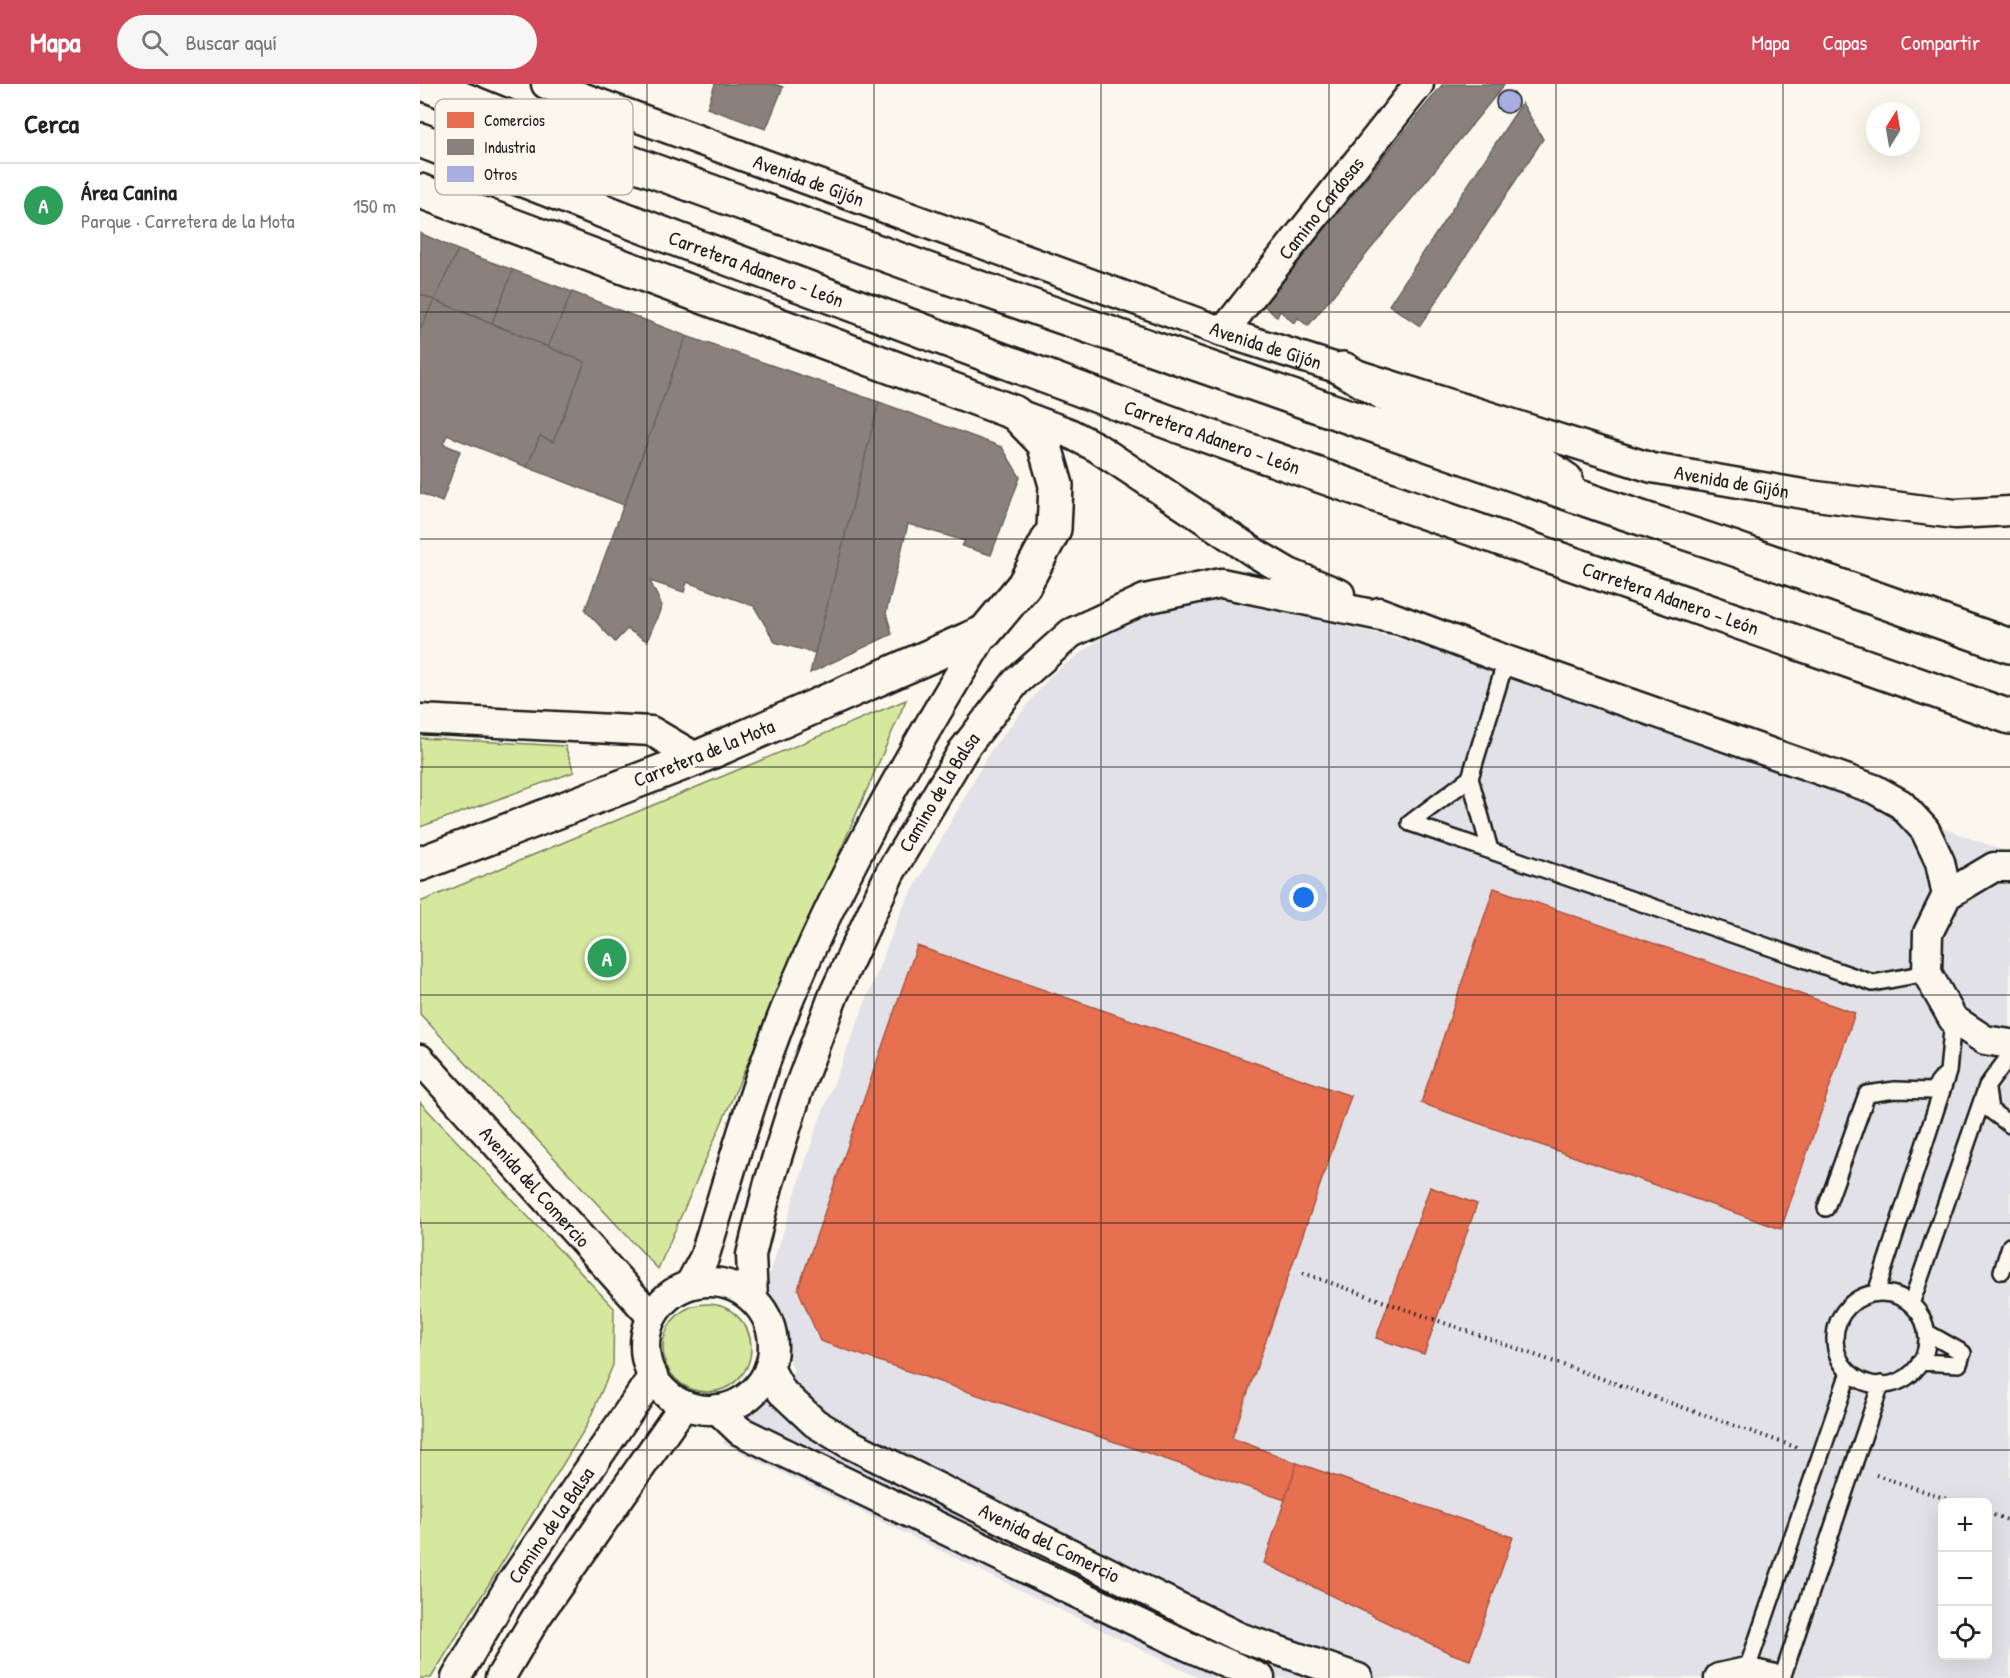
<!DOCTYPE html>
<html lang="es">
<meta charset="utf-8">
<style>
:root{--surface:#fff;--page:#f6f6f6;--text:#222;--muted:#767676;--line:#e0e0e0;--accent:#d1495b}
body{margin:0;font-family:"Patrick Hand",sans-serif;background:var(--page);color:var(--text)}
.controls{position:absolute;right:18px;bottom:18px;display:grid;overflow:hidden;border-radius:9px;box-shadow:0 6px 24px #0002}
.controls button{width:54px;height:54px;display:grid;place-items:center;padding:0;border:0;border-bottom:2px solid var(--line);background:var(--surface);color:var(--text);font:30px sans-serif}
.compass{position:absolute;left:1446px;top:18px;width:54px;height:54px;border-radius:50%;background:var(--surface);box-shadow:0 6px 24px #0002;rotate:11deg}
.you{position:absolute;left:884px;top:814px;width:21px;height:21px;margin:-15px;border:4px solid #fff;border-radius:50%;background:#1a73e8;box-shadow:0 0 0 9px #1a73e833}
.badge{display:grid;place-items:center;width:39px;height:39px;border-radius:50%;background:var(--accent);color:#fff;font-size:20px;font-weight:700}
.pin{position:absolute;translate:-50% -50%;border:3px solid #fff;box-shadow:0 2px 6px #0006}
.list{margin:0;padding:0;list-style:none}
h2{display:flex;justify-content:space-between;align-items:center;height:78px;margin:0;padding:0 24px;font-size:26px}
h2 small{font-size:20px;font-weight:400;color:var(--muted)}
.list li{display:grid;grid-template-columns:39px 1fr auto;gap:18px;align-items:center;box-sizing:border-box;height:84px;padding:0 24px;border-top:2px solid var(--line)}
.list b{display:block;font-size:22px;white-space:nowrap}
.list p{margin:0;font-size:20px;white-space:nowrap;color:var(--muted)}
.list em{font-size:20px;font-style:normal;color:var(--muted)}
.icon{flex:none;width:33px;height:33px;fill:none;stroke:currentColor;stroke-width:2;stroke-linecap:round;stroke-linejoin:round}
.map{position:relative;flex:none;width:1590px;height:1594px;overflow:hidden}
header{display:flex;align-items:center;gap:36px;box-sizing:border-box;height:84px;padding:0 30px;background:var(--accent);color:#fff}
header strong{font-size:28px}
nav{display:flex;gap:33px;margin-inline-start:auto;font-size:21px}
.search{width:420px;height:54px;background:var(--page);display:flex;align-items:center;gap:15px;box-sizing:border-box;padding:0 21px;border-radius:33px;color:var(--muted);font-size:22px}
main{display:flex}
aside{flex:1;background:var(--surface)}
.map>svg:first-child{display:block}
</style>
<header>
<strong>Mapa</strong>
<div class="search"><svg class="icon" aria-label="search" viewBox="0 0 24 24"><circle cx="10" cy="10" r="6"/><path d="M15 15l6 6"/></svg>Buscar aquí</div>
<nav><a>Mapa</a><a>Capas</a><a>Compartir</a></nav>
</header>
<main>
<aside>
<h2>Cerca<small></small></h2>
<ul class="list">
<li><span class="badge" style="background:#2e9e5b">A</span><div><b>Área Canina</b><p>Parque · Carretera de la Mota</p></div><em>150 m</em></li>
</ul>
</aside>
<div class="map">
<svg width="1590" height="1594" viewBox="0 0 1590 1594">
<rect width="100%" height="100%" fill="#fbf7ec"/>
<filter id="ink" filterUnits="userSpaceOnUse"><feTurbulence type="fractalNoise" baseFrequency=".0167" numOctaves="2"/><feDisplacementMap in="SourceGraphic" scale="12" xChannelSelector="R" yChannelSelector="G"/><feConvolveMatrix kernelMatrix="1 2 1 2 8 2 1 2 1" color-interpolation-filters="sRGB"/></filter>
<g filter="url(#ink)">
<path fill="#e2e1e8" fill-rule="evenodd" d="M814,515L1008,562L1437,712L1590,769V1594H779L302,1359L374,1287L345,1205L397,1042L481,827L571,666L632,590L717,528ZM1522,1418H1568V1572H1522Z"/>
<path fill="#d5e89d" stroke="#78825c" stroke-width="1.5" d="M486,616L238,1185L0,930V818Z
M0,654L145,662L154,688L0,743Z
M0,1018L194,1224L193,1281L166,1343L11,1594H0Z
M243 1264a44 44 0 1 1 88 0a44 44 0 1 1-88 0Z"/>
<path fill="#e76f51" stroke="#aa5641" stroke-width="1.5" d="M1074,804L1435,929L1361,1145L1001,1019Z
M497,862L931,1012L812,1354L877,1379L865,1416L400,1257L378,1205Z
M1010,1103L1057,1120L1004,1270L956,1254Z
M877,1379L1093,1453L1050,1576L1030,1569L844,1479Z"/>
<path fill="#8a817c" stroke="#69635f" stroke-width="1.5" d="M295,0H354L363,3L346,45L287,24Z
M1023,0H1085L888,242L878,234L874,239L860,227L857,233L843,221Z
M1102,19L1123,55L1000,242L969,221Z
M0,149L38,166L14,216L0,210Z
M38,166L93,186L72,239L14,216Z
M93,186L152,208L128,263L72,239Z
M152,208L266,252L204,421L107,383L120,352L133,358L165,278L128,263Z
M0,210L14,216L0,246Z
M14,216L165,278L133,358L120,352L107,383L27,351L23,360L40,367L22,418L0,409V246Z
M266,252L459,318L395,569L355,558L334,522L267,498L264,508L230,497L242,522L227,557L207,545L195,558L165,526Z
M459,318L582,363L600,393L571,471L542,462L545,457L488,440L466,529L472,550L390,589Z"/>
<path fill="#a8aedf" stroke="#1c1c1c" stroke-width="1.5" d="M1076 18a11 11 0 1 1 22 0a11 11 0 1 1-22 0Z"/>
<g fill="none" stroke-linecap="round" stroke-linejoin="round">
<defs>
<path id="lane" d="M990,739L1453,899L1507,889
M990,739L1050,694
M1070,766L1050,694L1086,576
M1567,1006L1570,1026L1590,1041
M1406,1124L1447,1010L1475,1006L1512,1007L1524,992
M1582,1187L1590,1162
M1456,1209L1528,988L1533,935
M1415 1255a46 46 0 1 1 92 0a46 46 0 1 1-92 0Z
M1491,1220L1567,1002L1590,971
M1506,1248L1543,1269
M1500,1278L1539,1280L1541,1274
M1326,1588L1429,1288
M1362,1594L1461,1300"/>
<g id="street">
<path id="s1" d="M126,0L803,248L1232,384L1389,411L1535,430L1590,427"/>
<path id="s2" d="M803,248L999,0"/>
<path d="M595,329L649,349L676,363L835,469L869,489L920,510"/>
<path d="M959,528L1086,576L1454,705L1481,720L1505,746L1520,778L1527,811"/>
<path d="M0,635L231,647L277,674"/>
<path d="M1590,783H1574L1527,811L1508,849L1507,889L1533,935L1565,956L1590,960"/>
<path id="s3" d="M0,975L231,1232"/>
<circle cx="289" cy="1262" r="64"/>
<path d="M270,1200L284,1174C305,1106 324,1037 348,971C401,822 483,682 565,548"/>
<path id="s4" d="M333,1215L331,1171L348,1102L377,1009L414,910L470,789L544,665L596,598L651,549L725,515L801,499L976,535"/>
<path id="s5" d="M349,1284L362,1308L395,1339L428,1359L819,1553L938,1594"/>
<path d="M297,1325L320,1347L369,1371L767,1562L840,1594"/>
<path id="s6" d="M36,1594L90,1501L233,1292"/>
<path d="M80,1594L117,1532L264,1321"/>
<path d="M1299,1594L1326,1588L1351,1594"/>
</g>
<path id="secondary" d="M0,107L595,329L624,359L636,401L634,445L604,501L565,548L277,674L0,780"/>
<g id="highway">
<path d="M5,0L112,43L505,185L1185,422L1312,464L1590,562"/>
<path id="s7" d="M0,56L248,152L759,342L1590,633"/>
<path d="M923,285L1006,334L1103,367L1146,396"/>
</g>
</defs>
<use href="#lane" stroke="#1c1c1c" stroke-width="20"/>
<use href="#street" stroke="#1c1c1c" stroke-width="33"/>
<use href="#secondary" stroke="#1c1c1c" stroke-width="38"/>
<use href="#highway" stroke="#1c1c1c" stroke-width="38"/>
<path stroke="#1c1c1c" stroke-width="4" stroke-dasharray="1.5 4.5" stroke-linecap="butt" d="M883,1189L1378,1364
M1456,1391L1536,1418
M1568,1429L1590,1437"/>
<use href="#lane" stroke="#fbf7ec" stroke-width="15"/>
<use href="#street" stroke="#fbf7ec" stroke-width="28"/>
<use href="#secondary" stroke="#fbf7ec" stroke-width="33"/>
<use href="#highway" stroke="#fbf7ec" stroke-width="33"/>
</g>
</g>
<path fill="none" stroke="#1c1c1c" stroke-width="1.5" stroke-opacity="0.55" d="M227,0V1594M454,0V1594M681,0V1594M909,0V1594M1136,0V1594M1363,0V1594M0,228H1590M0,455H1590M0,683H1590M0,911H1590M0,1139H1590M0,1366H1590"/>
<g text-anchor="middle" stroke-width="6" stroke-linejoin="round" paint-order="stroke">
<g font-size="20" fill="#1c1c1c" stroke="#fbf7ec">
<text dy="7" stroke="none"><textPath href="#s1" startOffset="280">Avenida de Gijón</textPath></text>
<text dy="7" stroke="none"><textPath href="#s2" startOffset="158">Camino Cardosas</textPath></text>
<text dy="7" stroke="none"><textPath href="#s7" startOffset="360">Carretera Adanero - León</textPath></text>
<text dy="7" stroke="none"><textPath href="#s1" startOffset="766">Avenida de Gijón</textPath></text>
<text dy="7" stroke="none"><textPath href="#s7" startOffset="846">Carretera Adanero - León</textPath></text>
<text dy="7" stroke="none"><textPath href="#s1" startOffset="1252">Avenida de Gijón</textPath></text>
<text dy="7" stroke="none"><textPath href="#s7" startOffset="1332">Carretera Adanero - León</textPath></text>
<text transform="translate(284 669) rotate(-22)" y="7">Carretera de la Mota</text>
<text dy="7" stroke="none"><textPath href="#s4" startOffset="546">Camino de la Balsa</textPath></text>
<text dy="7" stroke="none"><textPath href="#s3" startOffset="172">Avenida del Comercio</textPath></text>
<text dy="7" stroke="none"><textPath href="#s6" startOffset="180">Camino de la Balsa</textPath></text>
<text dy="7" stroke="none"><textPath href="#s5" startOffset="336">Avenida del Comercio</textPath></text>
</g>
</g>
<rect x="15" y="15" width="198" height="96" rx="9" fill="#fbf7ec" stroke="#b8b5ae" stroke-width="1.5"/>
<rect x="27" y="28" width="27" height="16" fill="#e76f51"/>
<rect x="27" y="55" width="27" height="16" fill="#8a817c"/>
<rect x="27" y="82" width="27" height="16" fill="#a8aedf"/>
<g font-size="16" fill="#1c1c1c">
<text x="64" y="42">Comercios</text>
<text x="64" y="69">Industria</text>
<text x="64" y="96">Otros</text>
</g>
</svg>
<div class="controls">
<button>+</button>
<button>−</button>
<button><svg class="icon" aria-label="locate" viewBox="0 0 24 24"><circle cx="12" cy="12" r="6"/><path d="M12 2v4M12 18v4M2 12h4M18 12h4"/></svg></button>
</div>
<svg class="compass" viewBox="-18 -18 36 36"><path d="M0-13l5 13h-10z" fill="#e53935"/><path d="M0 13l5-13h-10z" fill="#767676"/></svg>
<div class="you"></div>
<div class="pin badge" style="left:187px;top:874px;background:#2e9e5b">A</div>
</div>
</main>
